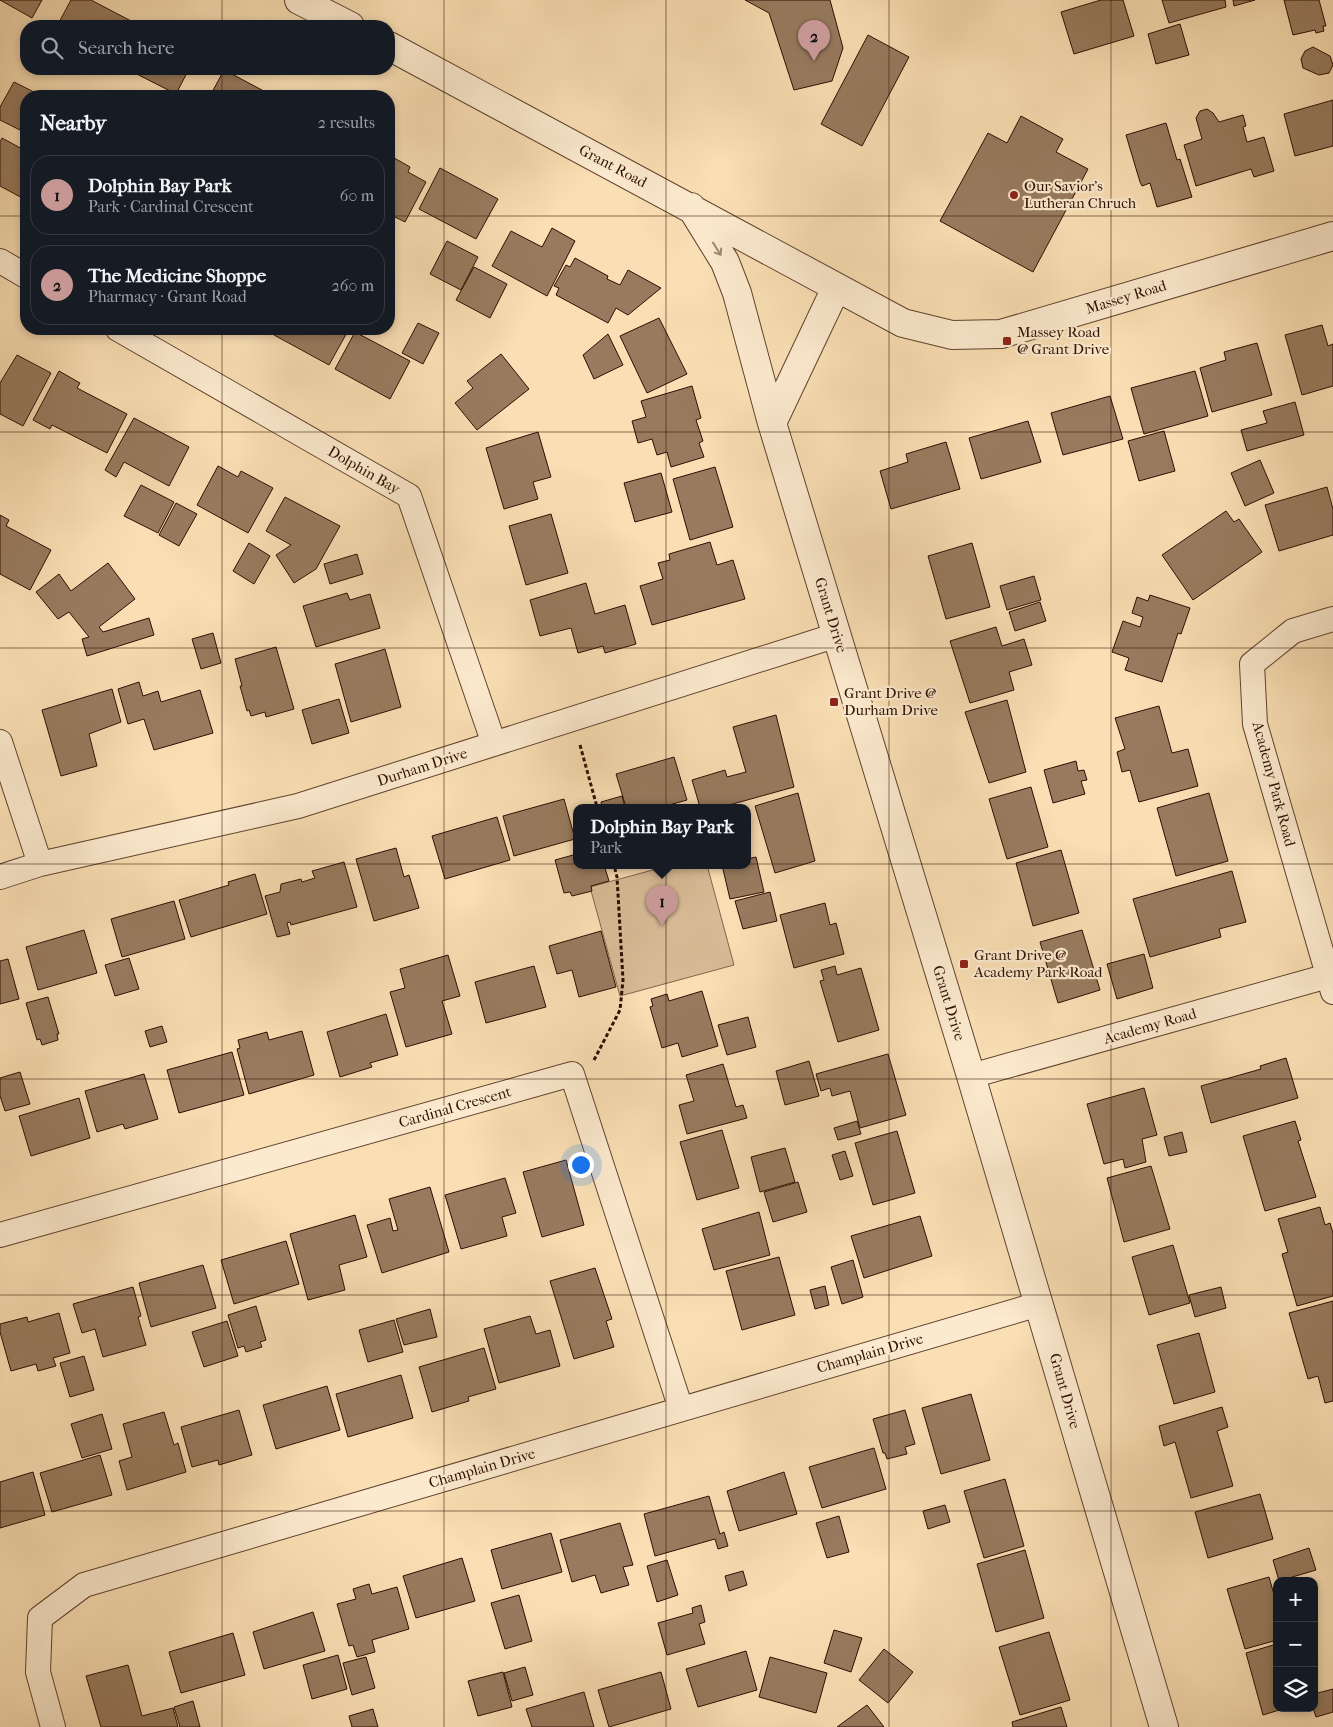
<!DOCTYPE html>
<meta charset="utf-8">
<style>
:root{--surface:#171b24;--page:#242831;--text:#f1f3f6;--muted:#9ea1a6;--line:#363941;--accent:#c59692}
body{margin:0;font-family:"IM FELL French Canon",serif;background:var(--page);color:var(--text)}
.controls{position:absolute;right:15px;bottom:15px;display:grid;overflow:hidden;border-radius:10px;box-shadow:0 2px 8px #0003}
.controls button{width:45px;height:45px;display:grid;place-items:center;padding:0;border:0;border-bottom:1px solid var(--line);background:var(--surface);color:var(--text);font:25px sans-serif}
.you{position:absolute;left:580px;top:1164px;width:18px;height:18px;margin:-12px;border:4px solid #fff;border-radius:50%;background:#1a73e8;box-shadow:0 0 0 8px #1a73e833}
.badge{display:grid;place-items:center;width:32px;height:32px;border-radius:50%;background:var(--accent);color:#111;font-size:16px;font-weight:700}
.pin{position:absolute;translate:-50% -41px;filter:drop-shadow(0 1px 2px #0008)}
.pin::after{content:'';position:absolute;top:26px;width:18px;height:15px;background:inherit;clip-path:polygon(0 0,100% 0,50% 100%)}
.popup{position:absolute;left:573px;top:804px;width:178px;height:65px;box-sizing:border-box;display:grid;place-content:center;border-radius:10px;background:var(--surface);filter:drop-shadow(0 1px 4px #0005);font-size:16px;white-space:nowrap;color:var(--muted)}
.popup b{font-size:19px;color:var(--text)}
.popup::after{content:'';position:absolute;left:50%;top:100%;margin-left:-10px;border:10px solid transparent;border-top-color:var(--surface)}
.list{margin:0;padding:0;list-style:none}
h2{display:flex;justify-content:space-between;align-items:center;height:65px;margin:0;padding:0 20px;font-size:21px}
h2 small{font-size:16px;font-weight:400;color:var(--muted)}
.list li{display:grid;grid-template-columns:32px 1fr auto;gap:15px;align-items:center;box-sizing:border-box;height:80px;margin:0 10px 10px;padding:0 10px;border:1px solid var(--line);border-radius:20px}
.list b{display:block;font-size:19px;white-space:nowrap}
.list p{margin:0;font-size:16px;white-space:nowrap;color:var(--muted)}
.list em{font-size:16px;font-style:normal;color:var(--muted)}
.icon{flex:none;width:28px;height:28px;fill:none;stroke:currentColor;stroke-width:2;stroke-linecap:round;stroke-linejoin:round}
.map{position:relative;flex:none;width:1333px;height:1727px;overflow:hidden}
.search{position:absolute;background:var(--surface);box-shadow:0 2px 8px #0003;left:20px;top:20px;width:375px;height:55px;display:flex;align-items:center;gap:12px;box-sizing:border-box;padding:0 18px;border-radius:20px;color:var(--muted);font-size:19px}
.panel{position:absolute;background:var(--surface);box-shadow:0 2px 8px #0003;left:20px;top:90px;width:375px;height:245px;border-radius:20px}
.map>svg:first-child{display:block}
</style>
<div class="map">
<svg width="1333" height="1727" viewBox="0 0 1333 1727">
<rect width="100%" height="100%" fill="#fadfb4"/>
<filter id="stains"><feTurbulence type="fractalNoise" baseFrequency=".004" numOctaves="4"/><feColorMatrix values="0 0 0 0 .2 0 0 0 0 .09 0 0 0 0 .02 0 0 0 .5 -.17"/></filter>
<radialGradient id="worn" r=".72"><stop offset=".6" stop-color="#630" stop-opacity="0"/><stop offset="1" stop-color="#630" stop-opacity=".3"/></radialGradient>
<path fill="#d7bb96" stroke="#82644c" d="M671,865H707L734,965L620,996L590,887Z"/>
<path fill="#987b5f" stroke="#2e0e02" d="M0,0H42L32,18Z
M71,0H91L131,21L128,26H57Z
M745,0H830L843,48L832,81L794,90L769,13Z
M1101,0H1123L1134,36L1074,54L1061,12Z
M1162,0H1225L1226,7L1169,23Z
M1233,0H1255L1234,6Z
M1284,0H1319L1326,26H1323L1324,31L1316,33L1315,30L1293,35Z
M1180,24L1189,55L1156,64L1148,34Z
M868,35L909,57L862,146L821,124Z
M1313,47L1330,56L1333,65L1329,73L1319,75L1303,68L1301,59L1305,51Z
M127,69H189L176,94Z
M224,70L245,81L273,96H210Z
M14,82L42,96H26V133L0,120V107Z
M1333,100V146L1295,156L1284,114Z
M1207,109L1213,113L1219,122L1243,115L1246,126L1243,127L1247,142L1264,137L1274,171L1254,177L1251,169L1196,186L1184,145L1202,139L1196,118L1200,111Z
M1021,116L1063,139L1056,152L1088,169L1033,272L940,221L988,133L1007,143Z
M1166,123L1177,160L1180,159L1192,197L1157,207L1150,183L1142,186L1140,182L1126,135Z
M2,138L26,151V200L0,186V142Z
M389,155L410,167L408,172L426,182L405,222L389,214Z
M440,168L498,199L476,239L419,209Z
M552,228L575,241L547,296L492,266L511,231L542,247Z
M447,241L478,257L461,290L430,274Z
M575,258L608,276L607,279L620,285L628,270L661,288L628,315L616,308L608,323L556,295L559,288L554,286L566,265L570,267Z
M474,267L507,284L490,318L456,300Z
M659,318L687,374L647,393L620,336Z
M418,323L439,333L423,364L402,353Z
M1322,325L1328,346L1333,344V386L1302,395L1285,335Z
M278,329H349L329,365L274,335Z
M355,332L410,361L390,399L335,369Z
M608,334L623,365L594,379L583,355Z
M1257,343L1272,395L1212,412L1200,368L1226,360L1224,352Z
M501,354L529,389L477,430L455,403L473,388L467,381Z
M17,355L51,373L23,426L0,414V383Z
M59,371L80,383L77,388L127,414L107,453L52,425L50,429L33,420Z
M1195,371L1208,416L1144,434L1131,388Z
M692,386L701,418L696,420L703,441L699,443L704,457L671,467L667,452L657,455L652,439L638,443L632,421L646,417L641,401Z
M1110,396L1123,439L1063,455L1051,413Z
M1295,402L1304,435L1247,451L1241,430L1267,423L1263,411Z
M134,418L189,447L169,486L124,462L116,477L105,470Z
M1028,421L1041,462L981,479L969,438Z
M1164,431L1175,471L1139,481L1128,441Z
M538,432L551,477L533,482L538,499L504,509L486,448Z
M946,442L960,489L891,509L880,471L908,462L906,454Z
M1260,460L1274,493L1245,506L1231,473Z
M218,466L238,477L241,471L273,488L248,533L197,505Z
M715,467L733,527L690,540L673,479Z
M661,473L672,512L635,522L624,483Z
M141,485L174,502L158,533L124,516Z
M1327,487L1333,509V535L1279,551L1265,505Z
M285,497L340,526L316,569L294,583L276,555L291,545L266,531Z
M176,503L197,514L179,546L159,535Z
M1226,511L1234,522L1239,519L1262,552L1193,600L1162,555Z
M551,514L568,573L526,585L509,526Z
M0,515L9,520L6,526L51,550L30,590L0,574Z
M710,542L717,565L733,560L745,599L652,625L640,586L663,579L658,563L670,560L669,554Z
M249,543L270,556L254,584L233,571Z
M972,543L990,607L946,619L928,556Z
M357,554L363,574L330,584L324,564Z
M108,563L135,599L99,627L103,632L149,618L154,635L87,656L82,639L89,637L69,612L58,619L36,592L59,574L71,591Z
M1034,576L1041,600L1007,610L1000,586Z
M586,583L595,614L625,605L636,644L605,653L603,646L578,653L571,628L540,636L530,600Z
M347,593L350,600L370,594L380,628L316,647L303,606Z
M1150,595L1190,608L1181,634L1178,633L1162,682L1125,670L1129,658L1112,652L1123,621L1140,627L1143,617L1132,613L1137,597L1148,601Z
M1040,602L1046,621L1015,631L1009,612Z
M996,627L1002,646L1024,639L1032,665L1009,672L1014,690L970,703L950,641Z
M213,633L221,663L201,669L192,639Z
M276,647L294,709L266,717L265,712L251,716L249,710L247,711L240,686H242L235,659Z
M385,649L401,707L351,722L335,664Z
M139,682L143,696L158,691L161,702L200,690L213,733L154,750L144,719L128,724L118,689Z
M112,689L121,722L89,734L97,766L61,776L42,710Z
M339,699L349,733L312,744L302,710Z
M1007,700L1026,772L989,783L965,712Z
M1159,706L1172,753L1188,749L1198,786L1139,802L1130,770L1122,772L1117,752L1125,749L1115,718Z
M776,715L794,787L722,807H700L692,780L725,770L727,777L746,772L733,727Z
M674,757L687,800L662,807H626L616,774Z
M1076,761L1078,771L1084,770L1087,780L1081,781L1085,794L1053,803L1044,770Z
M1031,787L1048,847L1007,859L989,799Z
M798,793L815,861L775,873L755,806Z
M1209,793L1228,861L1176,876L1157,808Z
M622,796L625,807H602L601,802Z
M564,799L575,839L514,856L503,816Z
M497,817L510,860L445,879L432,836Z
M396,848L404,877L409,875L419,908L374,921L356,859Z
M1061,850L1079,913L1033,926L1016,863Z
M577,854V865H604L609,881L591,886L592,891L572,896L570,892L564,893L555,860Z
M756,857L764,892L730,899L722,865H747V859Z
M344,862L357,907L291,925L290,922L287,923L290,934L277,937L265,896L280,892L281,884L301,879L302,882L315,878L312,871Z
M1232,871L1246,922L1219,929L1221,937L1150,957L1133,899Z
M255,874L267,914L191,937L179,900L229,885L228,882Z
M770,892L777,921L743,929L735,901Z
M174,901L185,939L122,957L111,919Z
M825,903L830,925L836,923L844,954L794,968L780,915Z
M84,930L97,973L38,990L26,947Z
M1082,930L1100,990L1058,1003L1040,942Z
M601,931L616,987L579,997L572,970L557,974L549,946Z
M1144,954L1153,988L1117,999L1107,964Z
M448,955L460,996L442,1001L452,1034L406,1047L390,992L405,988L400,969Z
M129,958L139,989L115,996L105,965Z
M8,959L19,999L0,1004V961Z
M534,966L546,1007L486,1023L475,982Z
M835,966L837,975L861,968L879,1030L838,1042L820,981L824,980L821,970Z
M702,991L718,1046L682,1057L678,1043L662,1048L650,1007L653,1006L651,999L667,994L669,1001Z
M48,997L59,1034H57L58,1040L42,1045L40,1039L37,1040L26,1003Z
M386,1014L398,1055L370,1063L372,1067L340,1077L327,1032Z
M748,1017L756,1047L727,1055L718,1025Z
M162,1026L167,1042L150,1047L145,1031Z
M302,1031L314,1075L249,1094L237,1049L240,1048L238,1040L267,1032L269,1040Z
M232,1052L244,1095L179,1113L167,1070Z
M888,1054L906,1115L860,1128L850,1091L832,1096L830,1088L821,1091L816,1074Z
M1286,1058L1298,1098L1211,1123L1201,1086L1261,1069L1260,1066Z
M809,1061L819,1096L785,1105L776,1071Z
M723,1064L736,1107L743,1105L747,1118L687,1134L679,1105L694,1101L686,1075Z
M20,1072L30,1104L5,1111L0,1096V1078Z
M144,1074L158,1119L125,1129L123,1124L97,1132L85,1091Z
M1144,1088L1157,1135L1142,1139L1146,1162L1125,1168L1123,1159L1104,1164L1087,1104Z
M79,1098L90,1138L31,1156L19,1116Z
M857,1121L861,1134L838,1140L834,1128Z
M1295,1121L1301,1140L1298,1141L1316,1197L1265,1211L1243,1136Z
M722,1130L739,1188L697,1200L680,1142Z
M897,1131L915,1193L873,1205L855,1143Z
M1182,1132L1187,1152L1169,1156L1164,1137Z
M785,1148L795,1182L760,1192L751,1157Z
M845,1151L853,1176L840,1180L832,1155Z
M566,1160L584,1225L542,1237L523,1172Z
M1151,1166L1170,1229L1124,1242L1107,1178Z
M505,1178L516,1213L502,1217L507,1236L461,1249L445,1195Z
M798,1182L807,1212L773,1222L764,1192Z
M430,1187L449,1252L382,1273L367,1225L390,1218L393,1231L398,1230L389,1199Z
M1320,1207L1325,1225L1330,1223L1333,1233V1296L1297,1306L1282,1254L1288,1252L1278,1219Z
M759,1212L770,1255L714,1270L702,1229Z
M355,1215L367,1257L339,1265L345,1290L308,1300L290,1234Z
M920,1216L932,1256L864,1278L851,1236Z
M286,1241L299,1284L234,1304L221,1260Z
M1173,1245L1190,1303L1149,1315L1132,1257Z
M779,1257L795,1315L742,1330L726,1271Z
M853,1260L863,1297L842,1304L831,1267Z
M203,1265L216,1308L151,1327L139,1283Z
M595,1268L612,1319L606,1321L614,1347L574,1359L550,1281Z
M825,1286L829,1305L815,1309L810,1290Z
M133,1287L141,1316L138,1317L146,1345L103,1357L95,1329L82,1333L73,1304Z
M1221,1287L1226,1308L1195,1317L1189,1295Z
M1333,1301V1401L1325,1403L1318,1376L1308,1379L1289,1313Z
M256,1306L266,1340L260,1342L262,1347L246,1352L244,1346L238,1348L228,1315Z
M430,1309L437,1337L404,1345L396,1319Z
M59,1313L70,1353L53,1358L56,1366L38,1371L36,1364L11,1371L0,1332V1324L27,1317L28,1322Z
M530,1316L536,1334L550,1330L560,1366L499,1383L484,1329Z
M394,1320L403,1352L368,1362L359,1330Z
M227,1321L238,1356L204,1367L192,1332Z
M1199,1333L1215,1392L1174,1404L1157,1345Z
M484,1348L496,1389L468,1397L469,1401L432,1412L419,1367Z
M84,1356L94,1390L70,1397L60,1363Z
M401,1375L413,1418L348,1437L336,1394Z
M327,1386L340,1430L276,1449L263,1405Z
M971,1394L990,1460L941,1474L922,1408Z
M1222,1407L1228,1427L1217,1431L1233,1486L1191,1498L1175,1442L1164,1446L1159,1426Z
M239,1410L252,1455L219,1465L218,1460L192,1467L181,1427Z
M905,1410L915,1444L905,1447L907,1454L887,1459L885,1453H883L873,1419Z
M164,1412L174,1445L178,1443L186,1472L127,1490L119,1461L132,1457L123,1424Z
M102,1414L112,1449L82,1458L71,1424Z
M874,1448L886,1489L822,1508L809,1467Z
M100,1455L112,1495L52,1512L40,1473Z
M33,1472L45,1515L0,1528V1482Z
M784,1472L797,1514L739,1531L727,1491Z
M1005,1479L1024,1546L984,1558L964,1491Z
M1260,1494L1273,1539L1208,1558L1195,1512Z
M709,1496L720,1534L724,1532L728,1546L718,1549L715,1539L655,1556L644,1514Z
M945,1505L950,1522L928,1529L923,1511Z
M839,1516L849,1552L827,1558L816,1523Z
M620,1523L633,1565L623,1567L629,1585L601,1593L595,1575L572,1582L560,1540Z
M551,1533L562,1572L502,1589L491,1550Z
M1309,1548L1316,1570L1279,1581L1273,1560Z
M1025,1550L1044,1618L996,1632L977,1564Z
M462,1558L475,1601L416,1618L403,1576Z
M667,1560L678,1595L657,1602L647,1566Z
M743,1571L747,1585L729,1591L725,1576Z
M1269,1577L1277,1605V1640L1245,1649L1227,1589Z
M369,1584L372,1594L397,1587L409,1629L372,1640L375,1652L357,1657L353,1645L349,1646L337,1604L356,1599L353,1589Z
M519,1595L532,1641L505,1649L491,1603Z
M701,1605L705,1622L699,1624L705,1644L667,1655L658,1623L693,1613L692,1608Z
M313,1612L325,1651L264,1669L253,1632Z
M834,1630L862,1638L851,1672L824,1663Z
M1049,1632L1070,1700L1020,1715L999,1647Z
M233,1633L245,1675L181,1693L169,1652Z
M1277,1644V1708H1286L1263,1715L1246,1653Z
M884,1649L913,1672L888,1703L859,1680Z
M746,1651L757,1690L698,1707L686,1669Z
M338,1655L347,1689L312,1699L303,1665Z
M366,1657L375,1688L352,1695L343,1663Z
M770,1657L827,1673L816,1713L759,1697Z
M128,1665L142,1716L173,1708L178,1727H101L86,1676Z
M525,1667L533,1695L512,1701L504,1673Z
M503,1672L512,1707L478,1716L468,1681Z
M661,1672L671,1709L609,1727L598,1690Z
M1333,1689V1712L1316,1717L1313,1708L1314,1694Z
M584,1692L594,1727H532L526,1709Z
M193,1701L200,1727H180L174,1707Z
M867,1705L884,1727H837Z
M1061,1707L1067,1727H1013L1012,1722Z
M373,1709L378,1727H352L349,1716Z"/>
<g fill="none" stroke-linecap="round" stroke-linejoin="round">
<defs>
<path id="minor" d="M0,261L26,276
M118,329L409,496L494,744
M1333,619L1293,631L1252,664L1255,724L1333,992
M0,742L40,864
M0,877L40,864L298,806L837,635
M971,1076L1328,976
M0,1235L572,1074L681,1409
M53,1727L38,1672L40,1618L84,1585L1039,1304"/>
<path id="tertiary" d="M299,0L350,26
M389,46L903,323L952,335L1001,334L1333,236
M691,207L725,262L737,293L772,423L971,1076L1164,1727
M772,423L836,288"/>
</defs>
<use href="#minor" stroke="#61422e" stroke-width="26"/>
<use href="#tertiary" stroke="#61422e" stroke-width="30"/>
<path stroke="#2e0e02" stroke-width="3" stroke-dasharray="4 2.5" stroke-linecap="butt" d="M580,745L597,807
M594,1060L620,1010L623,980L617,877L614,865"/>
<use href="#minor" stroke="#fceace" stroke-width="24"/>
<use href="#tertiary" stroke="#fceace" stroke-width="28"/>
</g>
<defs><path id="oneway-shaft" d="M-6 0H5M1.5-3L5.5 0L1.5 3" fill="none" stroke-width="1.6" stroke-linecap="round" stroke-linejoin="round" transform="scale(1.25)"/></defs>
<use stroke="#9f8772" href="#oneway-shaft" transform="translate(717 249) rotate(58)"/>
<path fill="none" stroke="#2e0e02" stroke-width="1" stroke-opacity="0.55" d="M222,0V26M444,0V1727M666,0V1727M889,0V1727M1111,0V1727M222,69V96M0,216H26M389,216H1333M222,329V1727M0,432H1333M0,648H1333M0,864H1333M0,1079H1333M0,1295H1333M0,1511H1333"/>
<g fill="#8f2418" stroke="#fceace" stroke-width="2">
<circle cx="1014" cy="195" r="5"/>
<rect x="1002" y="336" width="10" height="10" rx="2.5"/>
<rect x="829" y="697" width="10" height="10" rx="2.5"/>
<rect x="959" y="959" width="10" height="10" rx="2.5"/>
</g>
<g text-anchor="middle" stroke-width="4.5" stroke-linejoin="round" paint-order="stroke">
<g font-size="15" fill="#2e0e02" stroke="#fceace">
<text transform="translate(613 166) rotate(28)" y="5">Grant Road</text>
<text transform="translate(1126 297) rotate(-17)" y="5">Massey Road</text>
<text transform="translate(364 470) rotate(30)" y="5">Dolphin Bay</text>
<text transform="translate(831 615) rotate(73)" y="5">Grant Drive</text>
<text transform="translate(422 767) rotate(-18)" y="5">Durham Drive</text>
<text transform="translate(1274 784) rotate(75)" y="5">Academy Park Road</text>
<text transform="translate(949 1003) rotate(73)" y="5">Grant Drive</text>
<text transform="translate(1150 1026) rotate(-16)" y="5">Academy Road</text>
<text transform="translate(455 1107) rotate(-16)" y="5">Cardinal Crescent</text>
<text transform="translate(870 1353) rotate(-16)" y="5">Champlain Drive</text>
<text transform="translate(1065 1391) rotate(74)" y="5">Grant Drive</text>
<text transform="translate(482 1468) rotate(-16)" y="5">Champlain Drive</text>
</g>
<g font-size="15" fill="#2e0e02" stroke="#fceace" text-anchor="start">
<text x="1024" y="191">Our Savior's<tspan x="1024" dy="17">Lutheran Chruch</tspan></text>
<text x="1017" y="337">Massey Road<tspan x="1017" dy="17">@ Grant Drive</tspan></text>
<text x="844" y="698">Grant Drive @<tspan x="844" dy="17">Durham Drive</tspan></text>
<text x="974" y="960">Grant Drive @<tspan x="974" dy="17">Academy Park Road</tspan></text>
</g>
</g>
<rect width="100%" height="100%" filter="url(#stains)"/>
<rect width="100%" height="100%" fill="url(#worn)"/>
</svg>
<div class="controls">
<button>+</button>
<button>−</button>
<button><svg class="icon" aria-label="layers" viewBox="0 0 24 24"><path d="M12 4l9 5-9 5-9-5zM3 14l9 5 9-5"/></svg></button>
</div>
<div class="you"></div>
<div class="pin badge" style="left:662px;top:926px">1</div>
<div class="popup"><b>Dolphin Bay Park</b>Park</div>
<div class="pin badge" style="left:814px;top:61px">2</div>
<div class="search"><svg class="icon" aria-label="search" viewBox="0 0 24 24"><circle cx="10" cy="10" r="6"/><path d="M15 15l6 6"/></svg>Search here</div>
<section class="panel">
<h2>Nearby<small>2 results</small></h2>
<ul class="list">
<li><span class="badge">1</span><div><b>Dolphin Bay Park</b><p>Park · Cardinal Crescent</p></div><em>60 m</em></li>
<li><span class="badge">2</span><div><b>The Medicine Shoppe</b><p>Pharmacy · Grant Road</p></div><em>260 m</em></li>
</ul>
</section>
</div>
